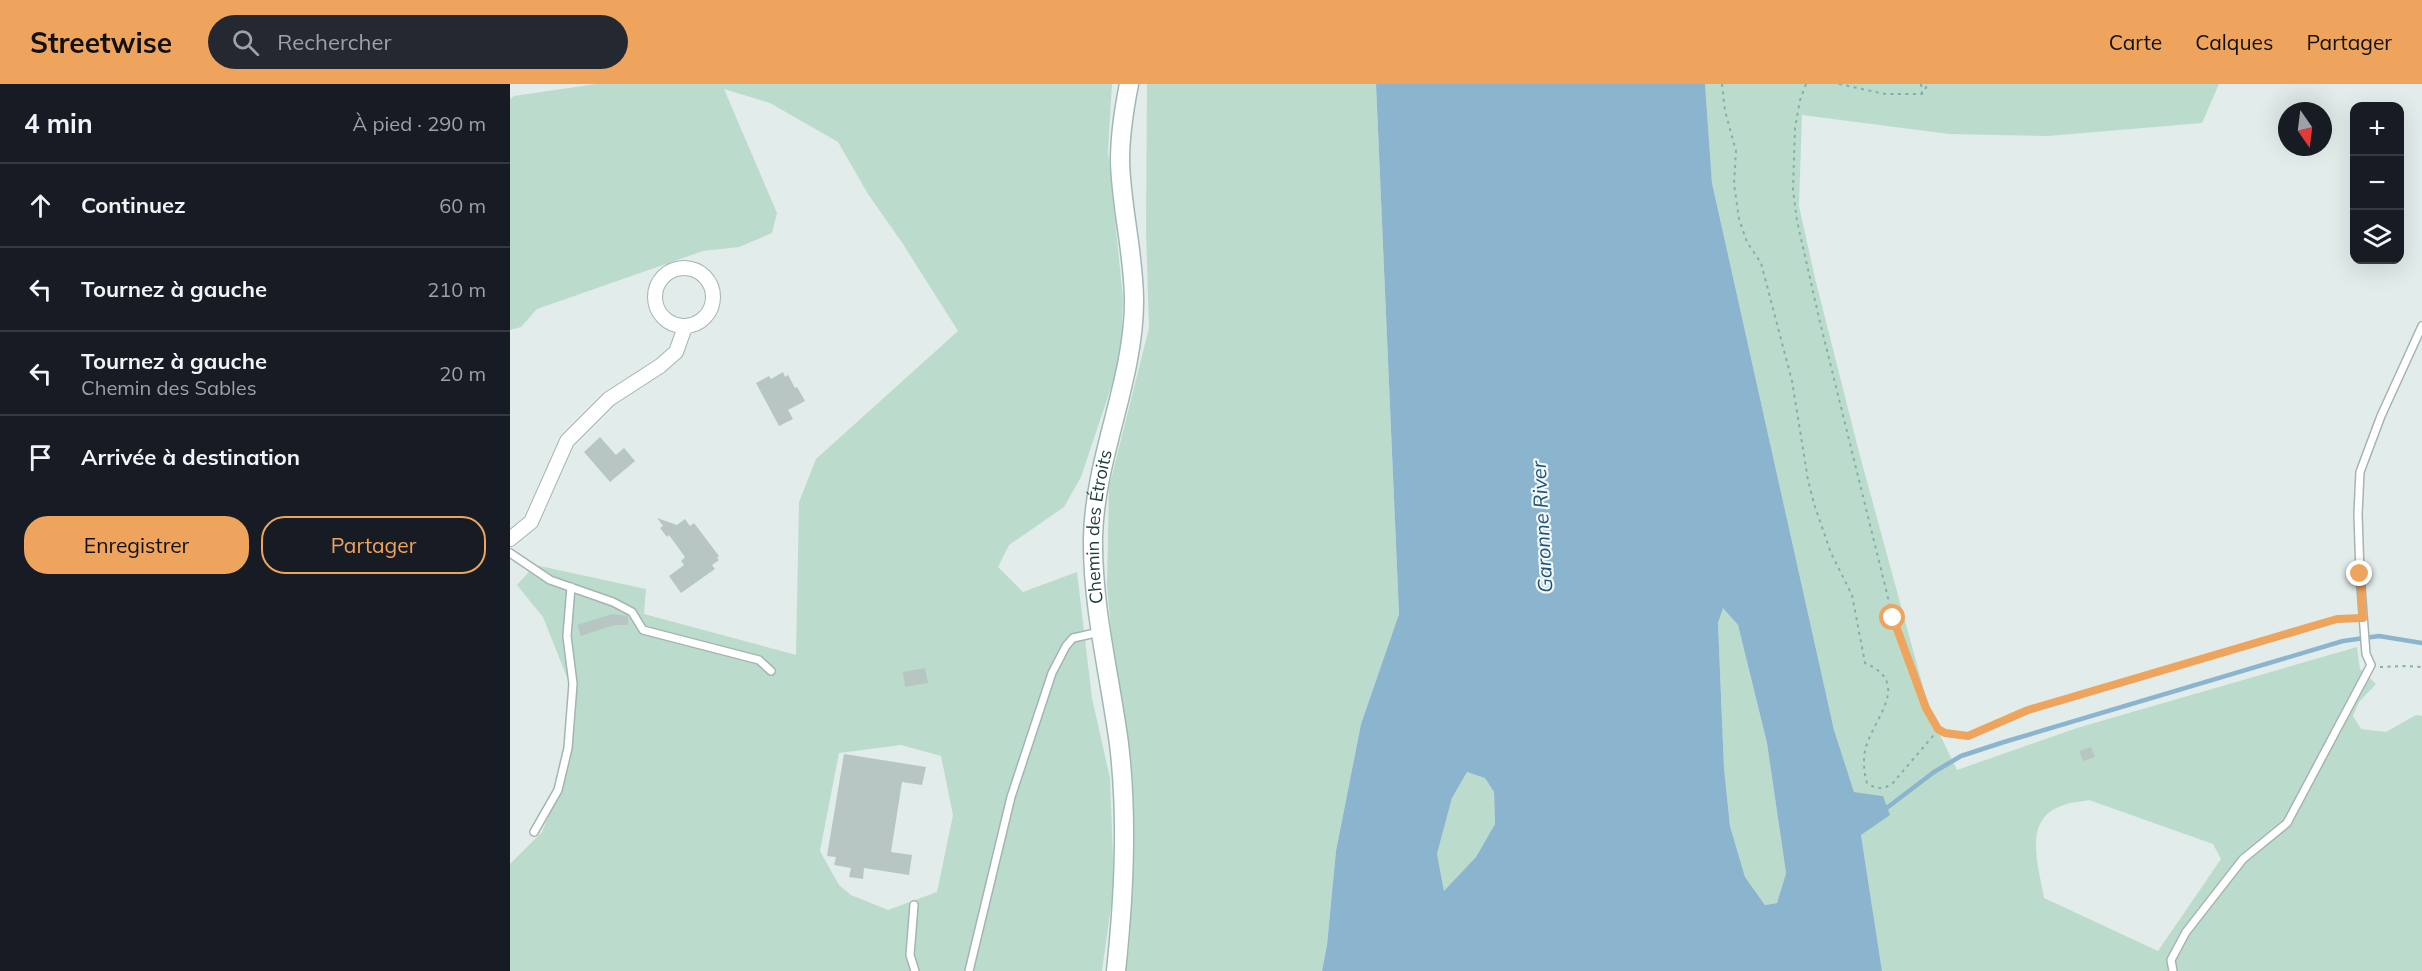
<!DOCTYPE html>
<html lang="fr">
<meta charset="utf-8">
<style>
:root{--surface:#171b24;--page:#242831;--text:#f1f3f6;--muted:#9ea1a6;--line:#363941;--accent:#eea45d}
body{margin:0;font-family:Mulish,sans-serif;background:var(--page);color:var(--text)}
.controls{position:absolute;right:18px;top:18px;display:grid;overflow:hidden;border-radius:12px;box-shadow:0 6px 24px #0002}
.controls button{width:54px;height:54px;display:grid;place-items:center;padding:0;border:0;border-bottom:2px solid var(--line);background:var(--surface);color:var(--text);font:30px sans-serif}
.compass{position:absolute;left:1768px;top:18px;width:54px;height:54px;border-radius:50%;background:var(--surface);box-shadow:0 6px 24px #0002;rotate:166deg}
.stop{position:absolute;width:18px;height:18px;margin:-14px;border:4px solid #eea45d;border-radius:50%;background:#fff}
.stop.end{background:#eea45d;border-color:#fff;box-shadow:0 2px 6px #0008}
.list{margin:0;padding:0;list-style:none}
h2{display:flex;justify-content:space-between;align-items:center;height:78px;margin:0;padding:0 24px;font-size:26px}
h2 small{font-size:20px;font-weight:400;color:var(--muted)}
.list li{display:grid;grid-template-columns:39px 1fr auto;gap:18px;align-items:center;box-sizing:border-box;height:84px;padding:0 24px;border-top:2px solid var(--line)}
.list b{display:block;font-size:22px;white-space:nowrap}
.list p{margin:0;font-size:20px;white-space:nowrap;color:var(--muted)}
.list em{font-size:20px;font-style:normal;color:var(--muted)}
.actions{display:flex;gap:12px;padding:18px 24px}
.actions a{flex:1;padding:14px 0;border:2px solid var(--accent);border-radius:24px;text-align:center;font-size:21px;color:var(--accent)}
.actions .main{background:var(--accent);color:#111}
.icon{flex:none;width:33px;height:33px;fill:none;stroke:currentColor;stroke-width:2;stroke-linecap:round;stroke-linejoin:round}
.map{position:relative;flex:none;width:1912px;height:887px;overflow:hidden}
header{display:flex;align-items:center;gap:36px;box-sizing:border-box;height:84px;padding:0 30px;background:var(--accent);color:#111}
header strong{font-size:28px}
nav{display:flex;gap:33px;margin-inline-start:auto;font-size:21px}
.search{width:420px;height:54px;background:var(--page);display:flex;align-items:center;gap:15px;box-sizing:border-box;padding:0 21px;border-radius:33px;color:var(--muted);font-size:22px}
main{display:flex}
aside{flex:1;background:var(--surface)}
.map>svg:first-child{display:block}
</style>
<header>
<strong>Streetwise</strong>
<div class="search"><svg class="icon" aria-label="search" viewBox="0 0 24 24"><circle cx="10" cy="10" r="6"/><path d="M15 15l6 6"/></svg>Rechercher</div>
<nav><a>Carte</a><a>Calques</a><a>Partager</a></nav>
</header>
<main>
<aside>
<h2>4 min<small>À pied · 290 m</small></h2>
<ul class="list">
<li><svg class="icon" aria-label="ahead" viewBox="0 0 24 24"><path d="M12 20V5M6 11l6-6 6 6"/></svg><div><b>Continuez</b></div><em>60 m</em></li>
<li><svg class="icon" aria-label="left" viewBox="0 0 24 24"><path d="M17 20v-9H6M10 6l-5 5 5 5"/></svg><div><b>Tournez à gauche</b></div><em>210 m</em></li>
<li><svg class="icon" aria-label="left" viewBox="0 0 24 24"><path d="M17 20v-9H6M10 6l-5 5 5 5"/></svg><div><b>Tournez à gauche</b><p>Chemin des Sables</p></div><em>20 m</em></li>
<li><svg class="icon" aria-label="arrive" viewBox="0 0 24 24"><path d="M6 21V4h12l-3 4 3 4H6"/></svg><div><b>Arrivée à destination</b></div></li>
</ul>
<div class="actions"><a class="main">Enregistrer</a><a>Partager</a></div>
</aside>
<div class="map">
<svg width="1912" height="887" viewBox="0 0 1912 887">
<rect width="100%" height="100%" fill="#e2ecea"/>
<path fill="#bbdccc" fill-rule="evenodd" d="M86,0H602L598,67L613,214L611,274L571,393L554,423L499,461L488,483L513,508L567,488L582,614L600,694L604,801L592,887H0V780L32,748L61,674L62,606L33,533L7,501L25,481L136,505L134,530L286,571L289,418L306,375L448,247L393,160L358,110L328,58L260,19L214,5L267,129L262,149L229,163L193,167L27,225L11,243L0,246V15L4,12ZM391,661L431,672L443,731L427,808L378,826L341,811L329,801L310,767L329,669Z
M637,0H866L889,530L851,640L826,767L817,861L812,887H615L619,865L623,698L603,567L597,502L599,403L639,244L636,147Z
M1195,0H1709L1692,39L1538,52L1439,50L1292,31L1289,122L1305,194L1349,368L1421,632L1447,686L1567,644L1847,563L1850,585L1866,600L1849,618L1843,632L1851,645L1876,648L1906,631L1912,632V887H1372L1351,751L1373,712L1344,708L1324,646L1202,99ZM1579,716L1703,760L1711,775L1648,867L1534,814C1529,783 1512,736 1551,722C1560,718 1570,718 1579,716Z
M1213,523L1228,541L1257,659L1276,789L1267,819L1255,821L1235,793L1220,742L1214,684L1208,539Z
M957,687L975,694L984,708L985,740L966,773L934,808L927,770L942,714Z"/>
<path fill="#8bb4cf" fill-rule="evenodd" d="M866,0H1195L1202,99L1324,646L1344,708L1373,712L1380,731L1351,751L1372,887H812L817,861L826,767L851,640L889,530ZM1213,524L1228,541L1257,659L1276,789L1267,819L1255,821L1235,793L1220,742L1214,684L1208,539ZM957,688L975,694L984,708L985,740L966,773L934,807L927,770L942,714Z"/>
<g fill="none" stroke-linecap="round" stroke-linejoin="round">
<path stroke="#8bb4cf" stroke-width="4.5" d="M1374,726L1424,688L1451,672L1494,658L1833,557L1869,552L1912,559"/>
</g>
<path fill="#b7c6c3" d="M273,288L275,293L278,291L285,304L287,303L295,317L278,326L283,335L269,342L246,299L259,292L261,295Z
M90,353L106,371L114,364L125,377L100,398L74,368Z
M147,434L167,441L175,435L180,442L184,439L209,472L207,474L209,476L202,481L205,485L171,509L159,492L174,481L171,477L175,473L159,451L157,453L150,444L153,442Z
M102,530L118,532V541H104L71,552L67,541Z
M415,584L418,599L395,603L393,588Z
M1581,663L1585,673L1573,677L1569,667Z
M334,670L416,683L412,701L392,698L381,768L402,771L399,791L354,784L353,795L339,793L341,784L324,781L326,773L317,772Z"/>
<g fill="none" stroke-linecap="round" stroke-linejoin="round">
<defs>
<path id="service" d="M0,469L40,496L103,518L122,528L133,546L249,576L261,587
M24,748L48,706L58,664L63,600L57,552L61,503
M404,821L400,871L405,887
M459,887L501,713L542,589L556,562L563,554L590,548
M1663,887L1661,876L1676,848L1733,775L1777,739L1861,581L1856,570L1850,490L1848,430L1850,388L1871,332L1912,242"/>
<path id="minor" d="M145 213a29 29 0 1 1 58 0a29 29 0 1 1-58 0Z
M0,455L21,438L57,357L99,315L150,282L166,268L175,243"/>
<g id="secondary">
<path id="s1" d="M606,887C614,813 618,734 609,660C600,592 582,523 583,453C585,372 624,297 624,217C624,170 611,123 610,77C610,51 614,25 619,0"/>
</g>
</defs>
<use href="#service" stroke="#a5b4b2" stroke-width="10"/>
<use href="#minor" stroke="#a5b4b2" stroke-width="16"/>
<use href="#secondary" stroke="#a0b7b4" stroke-width="21"/>
<path stroke="#83afab" stroke-width="2" stroke-dasharray="3 4.5" stroke-linecap="butt" d="M1212,0L1215,27L1226,67L1224,100L1229,135L1237,158L1251,179L1282,297L1298,396L1304,420L1321,469L1342,511L1355,579C1404,600 1361,636 1355,667C1353,677 1354,689 1357,699C1366,705 1372,706 1382,700L1428,646
M1296,0L1290,16L1285,44L1283,106L1287,137L1309,234L1383,534L1416,624L1428,645L1435,649L1458,652L1518,626L1827,535L1842,534
M1329,0L1375,10H1412L1418,0
M1411,0L1412,10
M1870,583L1897,582L1912,583"/>
<use href="#service" stroke="#fff" stroke-width="7"/>
<use href="#minor" stroke="#fff" stroke-width="14"/>
<use href="#secondary" stroke="#fff" stroke-width="18"/>
</g>
<g fill="none" stroke-linecap="round" stroke-linejoin="round">
<path stroke="#eea45d" stroke-width="8" d="M1383,534L1416,624L1428,645L1435,649L1458,652L1518,626L1827,535L1853,534L1850,490"/>
</g>
<g text-anchor="middle" stroke-width="4.5" stroke-linejoin="round" paint-order="stroke">
<g font-size="18" fill="#223c3c" stroke="#f2f8f7">
<text dy="6" stroke="none"><textPath href="#s1" startOffset="447">Chemin des Étroits</textPath></text>
</g>
<g font-size="20" font-style="italic" fill="#1e5277" stroke="#f2f8f7">
<text transform="translate(1032 443) rotate(-93)" y="7">Garonne River</text>
</g>
</g>
</svg>
<div class="controls">
<button>+</button>
<button>−</button>
<button><svg class="icon" aria-label="layers" viewBox="0 0 24 24"><path d="M12 4l9 5-9 5-9-5zM3 14l9 5 9-5"/></svg></button>
</div>
<svg class="compass" viewBox="-18 -18 36 36"><path d="M0-13l5 13h-10z" fill="#e53935"/><path d="M0 13l5-13h-10z" fill="#9ea1a6"/></svg>
<div class="stop" style="left:1383px;top:534px"></div>
<div class="stop end" style="left:1850px;top:490px"></div>
</div>
</main>
